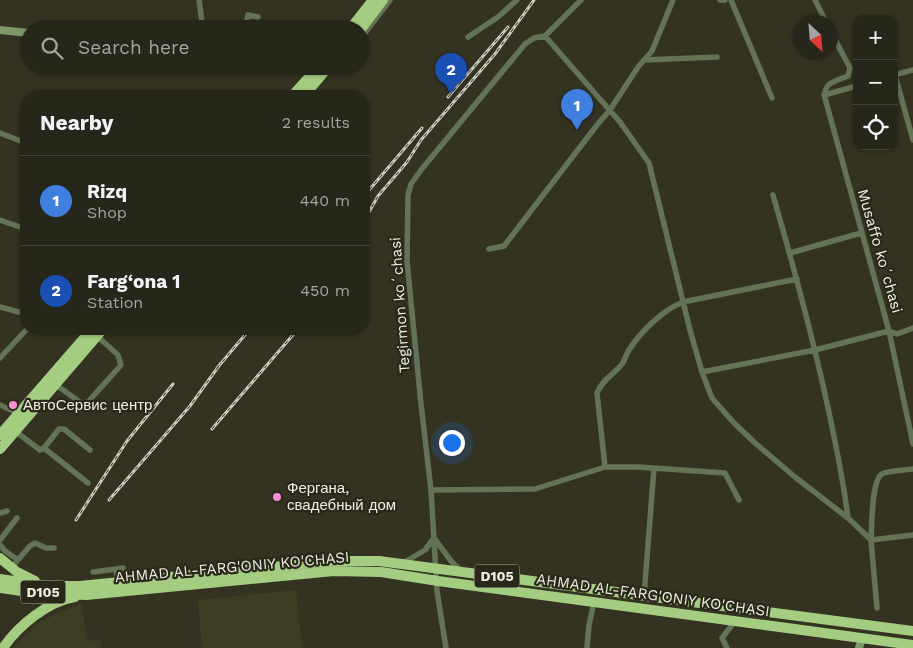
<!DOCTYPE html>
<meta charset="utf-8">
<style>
:root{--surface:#27261a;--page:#2f2e23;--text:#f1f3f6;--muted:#a4a5a2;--line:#434339;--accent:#d93025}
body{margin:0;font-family:"Work Sans",sans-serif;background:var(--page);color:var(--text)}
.controls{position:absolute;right:15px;top:15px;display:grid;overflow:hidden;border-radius:10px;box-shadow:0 1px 4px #0004}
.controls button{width:45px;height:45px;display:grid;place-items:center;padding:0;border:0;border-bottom:1px solid var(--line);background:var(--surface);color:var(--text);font:25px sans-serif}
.compass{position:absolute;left:793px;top:15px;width:45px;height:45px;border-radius:50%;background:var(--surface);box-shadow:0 1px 4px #0004;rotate:154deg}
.you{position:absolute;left:451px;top:442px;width:18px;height:18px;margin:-12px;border:4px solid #fff;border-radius:50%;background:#1a73e8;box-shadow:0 0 0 8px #1a73e833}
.badge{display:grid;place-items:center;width:32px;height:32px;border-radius:50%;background:var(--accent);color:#fff;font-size:16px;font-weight:700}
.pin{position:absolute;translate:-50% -41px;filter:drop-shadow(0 1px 2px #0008)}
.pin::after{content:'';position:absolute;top:26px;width:18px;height:15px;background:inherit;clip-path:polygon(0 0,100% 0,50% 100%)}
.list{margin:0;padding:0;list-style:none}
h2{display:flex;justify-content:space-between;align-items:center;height:65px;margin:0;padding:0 20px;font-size:21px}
h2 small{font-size:16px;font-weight:400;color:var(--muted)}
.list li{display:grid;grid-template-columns:32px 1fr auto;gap:15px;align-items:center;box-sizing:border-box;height:90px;padding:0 20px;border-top:1px solid var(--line)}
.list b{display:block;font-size:19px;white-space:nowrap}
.list p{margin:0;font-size:16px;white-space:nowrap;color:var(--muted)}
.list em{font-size:16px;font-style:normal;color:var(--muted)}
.icon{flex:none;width:28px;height:28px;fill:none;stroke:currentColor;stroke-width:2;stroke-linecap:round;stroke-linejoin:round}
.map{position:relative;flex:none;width:913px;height:648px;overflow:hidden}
.search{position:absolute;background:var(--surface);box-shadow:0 1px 4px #0004;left:20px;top:20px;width:350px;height:55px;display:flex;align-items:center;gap:12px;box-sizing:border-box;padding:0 18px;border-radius:28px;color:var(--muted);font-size:19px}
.panel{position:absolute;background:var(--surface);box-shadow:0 1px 4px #0004;left:20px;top:90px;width:350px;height:245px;border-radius:20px}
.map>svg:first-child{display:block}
</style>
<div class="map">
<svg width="913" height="648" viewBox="0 0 913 648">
<rect width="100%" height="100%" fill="#343322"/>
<path fill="#3d3d25" d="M296,590L302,648H202L198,600Z
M82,604L87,641L100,640L101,648H12L40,622L58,613Z"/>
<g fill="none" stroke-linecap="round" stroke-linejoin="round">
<path stroke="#637456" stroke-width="5.5" d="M199,0L203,29
M720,0H725
M731,0L772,98
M815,0L826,22
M245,29L248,15L258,17
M830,30L850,68L848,76C836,81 823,82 825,98L889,331L913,444
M545,36L620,122L649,163L690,330L702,372L712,398L734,423L754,442L795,477L848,518L871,540L877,608
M468,37L498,17L517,0
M361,38L390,0
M644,60L717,57
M894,75L913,70
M895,75L913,140
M824,95L857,86
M0,133L26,143
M773,195C792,261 810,327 825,394C834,435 843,476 848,518
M0,220L26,229
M489,249L504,246L597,125L610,110L638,67L652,51L673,0
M790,253L861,233
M0,307L26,314
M71,329L87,334
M0,358L27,329
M702,372L815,350L889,331L897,334L913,328
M55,384L81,403L88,402L121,365L118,355L97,336
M0,405L18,413
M15,431L40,450L44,448L88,483
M44,448L59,429H64L90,450
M605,467L597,393C602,380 614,374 622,364C625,360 626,354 629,350C641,331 663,310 683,302L797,279
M913,469C906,470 887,471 882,474C871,481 872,527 871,540L913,535
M431,490L535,489L605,467H638L725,473L739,500
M0,513L7,511
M0,540L17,518
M0,545L5,551L18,560
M403,563L425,550L434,538L451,561L461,571
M11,568L30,546L35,543L46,548H54
M93,572L116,569
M118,581L116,569L123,568
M644,596L654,468
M446,648L437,591L431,490L421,404L407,261L408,195L411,184L421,170L525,44L534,38L545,36L581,0
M587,648L589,625L594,602
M727,648L722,638L735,621"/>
<path stroke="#7e9868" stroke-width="8" d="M0,30L29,33
M859,648L862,638"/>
<path stroke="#a4cd82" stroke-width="10" d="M350,29L373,0
M361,29L383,0
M292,96L319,66
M304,96L329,66
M0,435L92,329
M0,449L103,329
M0,558L17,572L35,581
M0,579L48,586H80L332,561H379L913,631
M0,588L29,592L86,595L334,571L381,572L438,581L913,645
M3,648C18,626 48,601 75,597"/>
<defs>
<path id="rail" d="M448,97L508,27
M364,196L422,128
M364,221L378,196L407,162L421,140L495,54L534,0
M217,368L250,329
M212,429L298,329
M109,500L190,406L221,363
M76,520L127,441L173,384"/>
</defs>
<use href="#rail" stroke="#cccbc0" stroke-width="3"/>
<use href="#rail" stroke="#2a2919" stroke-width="1" stroke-dasharray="4" stroke-linecap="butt"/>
</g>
<g fill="#f591d2" stroke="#2a2919" stroke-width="2">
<circle cx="13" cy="405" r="5"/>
<circle cx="277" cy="497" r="5"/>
</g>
<g text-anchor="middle" stroke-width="4.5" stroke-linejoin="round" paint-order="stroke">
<g fill="#2a2919" stroke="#b3b3a7" stroke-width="1">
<rect x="474.5" y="564.5" width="45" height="23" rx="4"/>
<rect x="20.5" y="580.5" width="45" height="23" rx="4"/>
</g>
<g font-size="14" font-weight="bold" fill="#eeeee4">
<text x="497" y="581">D105</text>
<text x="43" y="597">D105</text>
</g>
<g font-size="15" fill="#eeeee4" stroke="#2a2919">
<text transform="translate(880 251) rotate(74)" y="5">Musaffo koʻchasi</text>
<text transform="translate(400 305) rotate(-94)" y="5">Tegirmon koʻchasi</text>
<text transform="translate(232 567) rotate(-5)" y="5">AHMAD AL-FARG'ONIY KO'CHASI</text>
<text transform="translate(653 595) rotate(8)" y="5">AHMAD AL-FARG'ONIY KO'CHASI</text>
</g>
<g font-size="15" fill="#eeeee4" stroke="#2a2919" text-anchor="start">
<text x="23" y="410">АвтоСервис центр</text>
<text x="287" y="493">Фергана,<tspan x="287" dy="17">свадебный дом</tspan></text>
</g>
</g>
</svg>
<div class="controls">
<button>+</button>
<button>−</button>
<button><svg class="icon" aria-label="locate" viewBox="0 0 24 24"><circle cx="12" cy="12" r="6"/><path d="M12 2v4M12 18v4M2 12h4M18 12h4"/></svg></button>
</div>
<svg class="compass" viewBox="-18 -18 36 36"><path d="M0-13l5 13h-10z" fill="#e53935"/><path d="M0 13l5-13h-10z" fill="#a4a5a2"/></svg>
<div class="you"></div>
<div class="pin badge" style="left:577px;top:130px;background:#3f7fe0">1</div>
<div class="pin badge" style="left:451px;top:94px;background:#1a4fb4">2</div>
<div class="search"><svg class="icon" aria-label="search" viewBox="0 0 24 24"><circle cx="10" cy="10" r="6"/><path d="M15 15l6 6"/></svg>Search here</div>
<section class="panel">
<h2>Nearby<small>2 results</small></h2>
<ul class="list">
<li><span class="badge" style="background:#3f7fe0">1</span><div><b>Rizq</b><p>Shop</p></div><em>440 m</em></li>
<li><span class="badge" style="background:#1a4fb4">2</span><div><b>Farg‘ona 1</b><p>Station</p></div><em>450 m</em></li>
</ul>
</section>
</div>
